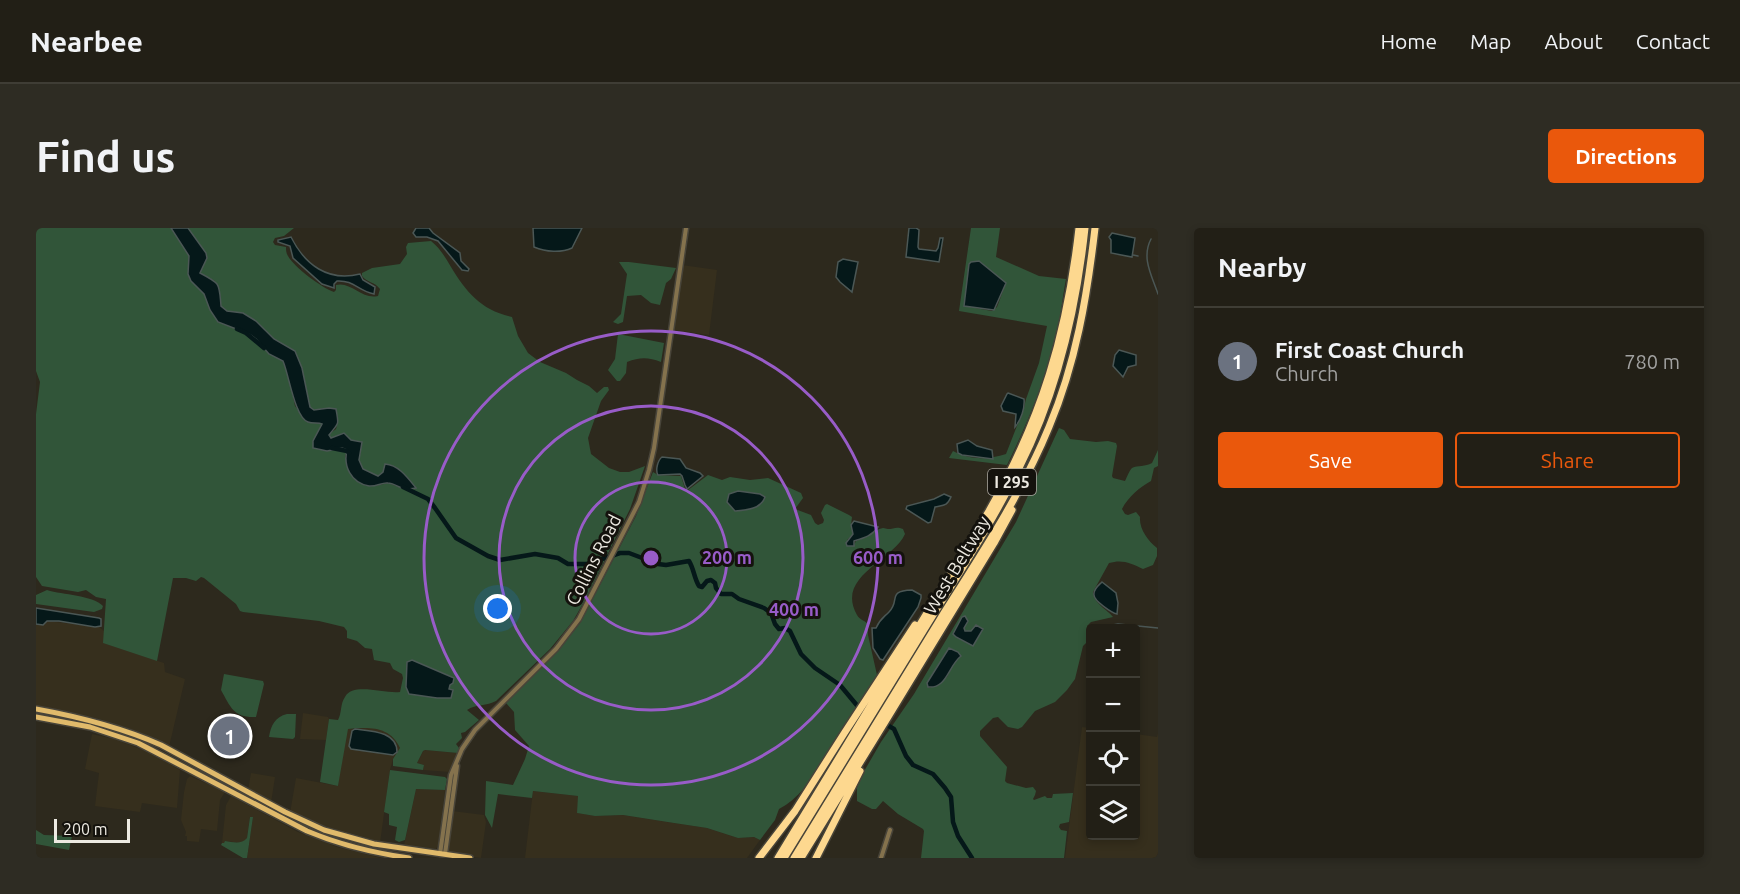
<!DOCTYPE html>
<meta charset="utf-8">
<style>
:root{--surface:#221f16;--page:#2e2c23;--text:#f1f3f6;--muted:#a2a2a1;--line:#3f3d35;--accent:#ea580c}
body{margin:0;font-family:Ubuntu,sans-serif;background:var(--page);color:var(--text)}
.controls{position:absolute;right:18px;bottom:18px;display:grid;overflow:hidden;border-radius:6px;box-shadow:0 3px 9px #0003}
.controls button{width:54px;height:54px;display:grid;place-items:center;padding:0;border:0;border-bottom:2px solid var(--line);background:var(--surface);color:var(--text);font:30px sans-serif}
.scale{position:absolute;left:18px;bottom:15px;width:76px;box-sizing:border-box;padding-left:6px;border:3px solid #edeae2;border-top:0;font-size:16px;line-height:21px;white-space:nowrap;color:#edeae2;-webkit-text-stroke:4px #14120d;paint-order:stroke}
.you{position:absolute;left:462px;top:381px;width:21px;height:21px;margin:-15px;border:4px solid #fff;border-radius:50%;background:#1a73e8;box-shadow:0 0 0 9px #1a73e833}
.badge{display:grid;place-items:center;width:39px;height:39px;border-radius:50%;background:var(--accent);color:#fff;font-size:20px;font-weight:700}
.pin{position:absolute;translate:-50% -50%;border:3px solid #fff;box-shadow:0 2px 6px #0006}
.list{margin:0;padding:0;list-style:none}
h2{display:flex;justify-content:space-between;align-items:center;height:78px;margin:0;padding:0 24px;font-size:26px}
h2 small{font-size:20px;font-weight:400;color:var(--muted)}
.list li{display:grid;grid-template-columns:39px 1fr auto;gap:18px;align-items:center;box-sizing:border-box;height:108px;padding:0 24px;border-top:2px solid var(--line)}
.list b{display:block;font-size:22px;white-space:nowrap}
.list p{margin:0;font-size:20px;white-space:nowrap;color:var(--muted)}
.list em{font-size:20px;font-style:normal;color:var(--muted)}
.actions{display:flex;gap:12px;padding:18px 24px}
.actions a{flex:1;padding:14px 0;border:2px solid var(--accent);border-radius:6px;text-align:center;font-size:21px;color:var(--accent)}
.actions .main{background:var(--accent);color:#fff}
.icon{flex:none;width:33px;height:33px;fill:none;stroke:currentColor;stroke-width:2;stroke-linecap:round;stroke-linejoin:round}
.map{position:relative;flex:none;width:1122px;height:630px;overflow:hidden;border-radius:6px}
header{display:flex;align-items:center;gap:36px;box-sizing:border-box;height:84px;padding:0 30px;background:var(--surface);border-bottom:2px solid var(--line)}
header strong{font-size:28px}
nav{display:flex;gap:33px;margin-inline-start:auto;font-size:21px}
.intro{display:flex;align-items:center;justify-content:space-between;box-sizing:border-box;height:144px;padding:0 36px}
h1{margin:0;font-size:42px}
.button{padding:15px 27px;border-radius:6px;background:var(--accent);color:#fff;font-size:21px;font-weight:700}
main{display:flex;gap:36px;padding:0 36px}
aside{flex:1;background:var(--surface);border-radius:6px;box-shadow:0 3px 9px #0003}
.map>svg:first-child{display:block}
</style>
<header>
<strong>Nearbee</strong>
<nav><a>Home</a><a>Map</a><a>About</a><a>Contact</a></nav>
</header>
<div class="intro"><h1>Find us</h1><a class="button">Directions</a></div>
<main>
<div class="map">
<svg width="1122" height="630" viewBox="0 0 1122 630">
<rect width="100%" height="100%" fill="#2d291d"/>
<path fill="#362f1d" d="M646,37L681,42L673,107L638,102Z
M11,393L63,399L68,403V415L128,435L129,444L149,451L133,519L100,503L63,491L0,478V396L7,397Z
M267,485L292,489L293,491L290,512L264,511Z
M1046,499L1054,500V608H1100V506L1121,509L1122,505V630H1029Z
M329,500H341L350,503L360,512L364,520V523L357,531L354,542L344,615L299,604L254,585L260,550L302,558L311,501Z
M56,506L78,511L110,523L144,542L141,580L106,575L104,584L59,578L63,545L49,541Z
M388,522L422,525L414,544L387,542L388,537L381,535Z
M215,545L239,549L235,575L212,562Z
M154,548L189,564L184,572L181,603L165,601L163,614L151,613V608H149L150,604L145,592L148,564L151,551Z
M380,561L409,562L402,617L400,621L368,617Z
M497,563L542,568V585L559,588L587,587L638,595L671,600L702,610L718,609L724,612L711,630H489Z
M195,568L262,604L301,619L345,630H211L217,589H214L211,610L209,613L205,615L189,613L188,616L186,615L190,577Z
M416,583L448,587L450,594L445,630L410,625Z"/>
<path fill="#315539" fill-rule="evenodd" d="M0,0H135L153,28L152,46L155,53L168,66L174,82L182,94L213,106L220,111L233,126L247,133L252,145L259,178L272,194L287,196L283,204L311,222L309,229L339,258L352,255L369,261L347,244L342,248L327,241L323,232L325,222L308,205L295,210L292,207L300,201L302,193L293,180L277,182L274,179L266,140L259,123L238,111L220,93L207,85L191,83L185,78L179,53L164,45L168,37L170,25L152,0H258L248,8L239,10L237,14L239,17L250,19C250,22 250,25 252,28C258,39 286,60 298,64L300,62V57C315,53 326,72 342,68L344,61C338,53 331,55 326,48V45L336,40L364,36L371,26L370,19L372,15L395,13C404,20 409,29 415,39C431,65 445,82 476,89L482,108L492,125L504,134L530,145L541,152L553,158L561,165L568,159H572L573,162L565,173L552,210L555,226L573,240L584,244H593L609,238L594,281L549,372L537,393L514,421L460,473C451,478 440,476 431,482L443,492L429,504L425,505L426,510L420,516L423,520L422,525L389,522L387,523L381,535L388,537L387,542L357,538V531L364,520C354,498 333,499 312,501L302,558L284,554L293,491L302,492C306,485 304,476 309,469C317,454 348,466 364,464L367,450L366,446L357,441L354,435L338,432L336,421L329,420L321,413L311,410V403L308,399L283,393L207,384L204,383L200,376L168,350L165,349L160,353L150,350H137L121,433L67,415L70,371L60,369L50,362L42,364L6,358L0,349V186L4,154L0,143Z
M935,0H964L960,29L1003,48L1030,51C1026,72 1024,95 1019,116C1007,158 990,198 971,237L913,230L917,223C934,232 952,232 970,226L988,180L990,171L1003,135L1011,98L923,83ZM943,33L970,55L961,79L956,83L928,78L933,36L935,34Z
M583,34H593L640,40L635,51L630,55L624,77L615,75L605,67L591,68L587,94L582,96L577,94L585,86L591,46Z
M582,106L628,115L625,134C612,129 604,129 591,134L590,145L584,153H581L572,142L579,131Z
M1023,200L1028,202L1034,211L1060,214L1072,213L1080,215L1081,218L1076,248L1077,250L1089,253C1091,249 1093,243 1096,240C1102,237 1109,239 1116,235L1122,222V238L1118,240L1115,253C1104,259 1092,269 1086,281L1089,286L1092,287L1100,284L1104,289C1103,301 1112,313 1121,320V328L1117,337L1107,341C1095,335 1086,331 1073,335L1057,364C1058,376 1071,381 1077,389L1055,394L1051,398L1054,406L1052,413L1047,418L1039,451L1031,462L1019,474L999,483L986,499L982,501L972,499L962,489L957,490L944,503V508L971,539L969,553L971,555L990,560L997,559L1000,563L999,567L997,571L998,572L1009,568L1011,570H1016L1017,566L1037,565L1033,594L1024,596L1023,599L1025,602L1031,603L1028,630H885L888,603L887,601L862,586L847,573L840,581H836L821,573V560L823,552L845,514L878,466L980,294ZM912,421H916L925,428L919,433L911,449L894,460L892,459L891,455Z
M617,244L622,247L645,248L649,261L652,262L672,247L686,252L694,249L714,252L732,250L765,265L767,270L759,281L775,287L779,295L782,297L787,295L788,292L785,285L789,277L791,276L813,287L816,289L815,297L817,306L811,312L818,317L820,313C830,310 837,302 847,300C849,300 850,301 852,301C858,301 860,298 867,301L869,306C857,333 799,348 821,387C824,392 828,392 832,396V407L841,447C827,469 813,491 798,514C784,537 769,568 743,581L739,592L724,612L718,609L702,610L671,600L638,595L587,587L559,588L541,585L542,568L497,563L496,570L462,566L456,600L449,587L450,553L477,557L489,531L493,518L479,502L478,484L470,475L526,418L544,395L600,288Z
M11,362C27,367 56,367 67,378L66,381L58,384L0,376V367Z
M188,446L227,453L228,456L220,489C198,490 195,480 185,462Z
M251,486H260L259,509L257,511L233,509C235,497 239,489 251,486Z
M354,542L409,549L411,551L409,562L380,561L369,612L363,614L359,612L361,599L353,597V586L348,584Z
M214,589H217L211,630H207L185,617L186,615H188L189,613C197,614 205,617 211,610Z
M0,602L8,607L36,608L33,622L0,616Z"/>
<path fill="#051819" stroke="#4b5755" stroke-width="1.5" d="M135,0H152L170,25L171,30L164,45C185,56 183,55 185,78L191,83L207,85L220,93L238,111L259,123L266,140L274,179L278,182L293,180L300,181C303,198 303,194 293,207L295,210L308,205L315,212L326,214L323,232L327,241L342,248L347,244L349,236C363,237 372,250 380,260C376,261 371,261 366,260C362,259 357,255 352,255C346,254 340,259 333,258C315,255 307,238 311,222L306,220L291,223L277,220V213L286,196C282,194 277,196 272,194C259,190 253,147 247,133L233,126L220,111L213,106L182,94L174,82L168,66L155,53L152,46L153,28Z
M380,0H393L397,5L424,25L425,33L433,41L432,43L426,42L402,13L391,9H380L377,5Z
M497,0H546L536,20C525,25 510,24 498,19Z
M873,0H880L883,2L882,19L883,21L900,23L902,20L904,10H907L903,34L870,29Z
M1076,5L1099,10L1096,29L1075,25V12L1073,9Z
M255,9C269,37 292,54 324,46L327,52L339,59L338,66C322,63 318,52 301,53L298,56V60L286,56L257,30L254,18L242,14V12Z
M807,31L822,34L816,64L804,54L800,49L802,34Z
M943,33L970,55L958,82L928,78L933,36L935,34Z
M1083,122L1100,127V137L1092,139L1087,149L1077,138L1079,127Z
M972,165L988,171C989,180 985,192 979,199L980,186L967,183L965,178L971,166Z
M932,212L941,218L956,222L957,231L926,227L922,225L921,216Z
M626,229L644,231L650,240L664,245L667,248L651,261L649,257L646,248L644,246L622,247C619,242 622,232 626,229Z
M702,263L724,266L729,269C725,281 711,282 699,283L691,274L693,266Z
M908,266L915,269C911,278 908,277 899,279L895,294L892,295L870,281L871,278L898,271Z
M818,293L842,299C836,308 828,310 818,313V318H811L810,315L817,306L815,297Z
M1066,354L1080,365L1082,375L1081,386C1076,385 1058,373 1058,367C1057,361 1063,357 1066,354Z
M876,362L885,367V370L882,379L847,432L844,431L837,420L836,400H840C844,391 847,390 853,384C865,372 850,363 876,362Z
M0,380L63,390L65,391V398L59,399L23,393H11L7,397L0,396Z
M929,388L932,393L928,400L929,403H935L940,397L947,401L937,418L920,409L917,406L926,389Z
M913,420L922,424L925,428C912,438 911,461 892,459L891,455Z
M376,432L418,450L417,455L414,457L413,461L417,462L415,470H401L373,466L370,459L371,434Z
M319,501C334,503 361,503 361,524L357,527L315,521L313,518L316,503Z"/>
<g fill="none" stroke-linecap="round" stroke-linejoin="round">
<path stroke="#4b5755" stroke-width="1.5" d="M1115,11C1105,30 1116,48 1122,66
M1097,27L1102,28
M1061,400L1082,396L1122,400"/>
<path stroke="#051819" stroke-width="4.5" d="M201,101L210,105L228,120
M296,220L311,223L313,225
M367,259L392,271L399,280L420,310L452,328L464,332L499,326L522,330L532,336H551L584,325H593L622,336L630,337L653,333C658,341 658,350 663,358L666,359L671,353L675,352L679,355L680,360L685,366H696L703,371L728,380L735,385L739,396L743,401L749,400L754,403L765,426L779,440L804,457L824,481
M834,487L858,501L870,528L877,537L897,546L909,560L915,569L917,594L922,608L936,630"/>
<defs>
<path id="tertiary" d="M404,626L415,547L426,521L439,502L520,421L543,391L603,274L613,242L618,220L650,0
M409,626L421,538
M845,630L854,602"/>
<path id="primary" d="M0,481C44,489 84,499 125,517L249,584L288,602L338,616L434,630
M0,489L54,499L102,515L271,603C304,617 338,625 373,630"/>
<path id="motorway" d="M723,630L759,583L809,504L879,397
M742,630L953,283C1006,190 1031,106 1043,0
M748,630C794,555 840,480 886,405C919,351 955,297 983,240C1021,165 1040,84 1049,0
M758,630C808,548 858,467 908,385C946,325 986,265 1013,199C1040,135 1051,69 1059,0
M765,630L852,489L958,315L976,282
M780,630L824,543"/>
</defs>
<use href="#tertiary" stroke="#484439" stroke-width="7"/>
<use href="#primary" stroke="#484439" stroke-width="8"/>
<use href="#motorway" stroke="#484439" stroke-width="10"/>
<use href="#tertiary" stroke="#84724d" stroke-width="4"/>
<use href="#primary" stroke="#e0ba6b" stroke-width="5"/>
<use href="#motorway" stroke="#fdd88f" stroke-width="7"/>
</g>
<g fill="none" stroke="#985cc8" stroke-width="3">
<circle cx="615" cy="330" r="76"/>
<circle cx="615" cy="330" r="152"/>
<circle cx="615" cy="330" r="227"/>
</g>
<g text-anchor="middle" stroke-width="6" stroke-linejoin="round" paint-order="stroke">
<rect fill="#14120d" stroke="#aca9a2" stroke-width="1.5" x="952" y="241" width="48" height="26" rx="4.5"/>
<g font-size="16" font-weight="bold" fill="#edeae2">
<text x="976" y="260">I 295</text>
</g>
<g font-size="18" fill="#edeae2" stroke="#14120d">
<text transform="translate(558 332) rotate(-63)" y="6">Collins Road</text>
<text transform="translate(921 337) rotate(-59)" y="6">West Beltway</text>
</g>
</g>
<circle cx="615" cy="330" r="9" fill="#985cc8" stroke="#14120d" stroke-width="3"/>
<g font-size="18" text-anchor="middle" font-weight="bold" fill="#985cc8" stroke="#14120d" stroke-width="6" stroke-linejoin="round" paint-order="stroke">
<text x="691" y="336">200 m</text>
<text x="842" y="336">600 m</text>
<text x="758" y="388">400 m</text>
</g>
</svg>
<div class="controls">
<button>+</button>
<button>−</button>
<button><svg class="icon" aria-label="locate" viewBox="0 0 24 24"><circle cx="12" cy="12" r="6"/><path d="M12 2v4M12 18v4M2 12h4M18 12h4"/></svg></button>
<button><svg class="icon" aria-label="layers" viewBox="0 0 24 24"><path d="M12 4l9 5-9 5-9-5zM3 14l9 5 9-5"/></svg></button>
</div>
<div class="scale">200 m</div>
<div class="you"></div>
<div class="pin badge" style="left:194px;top:508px;background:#6b7280">1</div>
</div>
<aside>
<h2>Nearby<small></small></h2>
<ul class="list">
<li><span class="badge" style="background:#6b7280">1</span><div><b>First Coast Church</b><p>Church</p></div><em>780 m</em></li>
</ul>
<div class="actions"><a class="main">Save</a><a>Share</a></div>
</aside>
</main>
